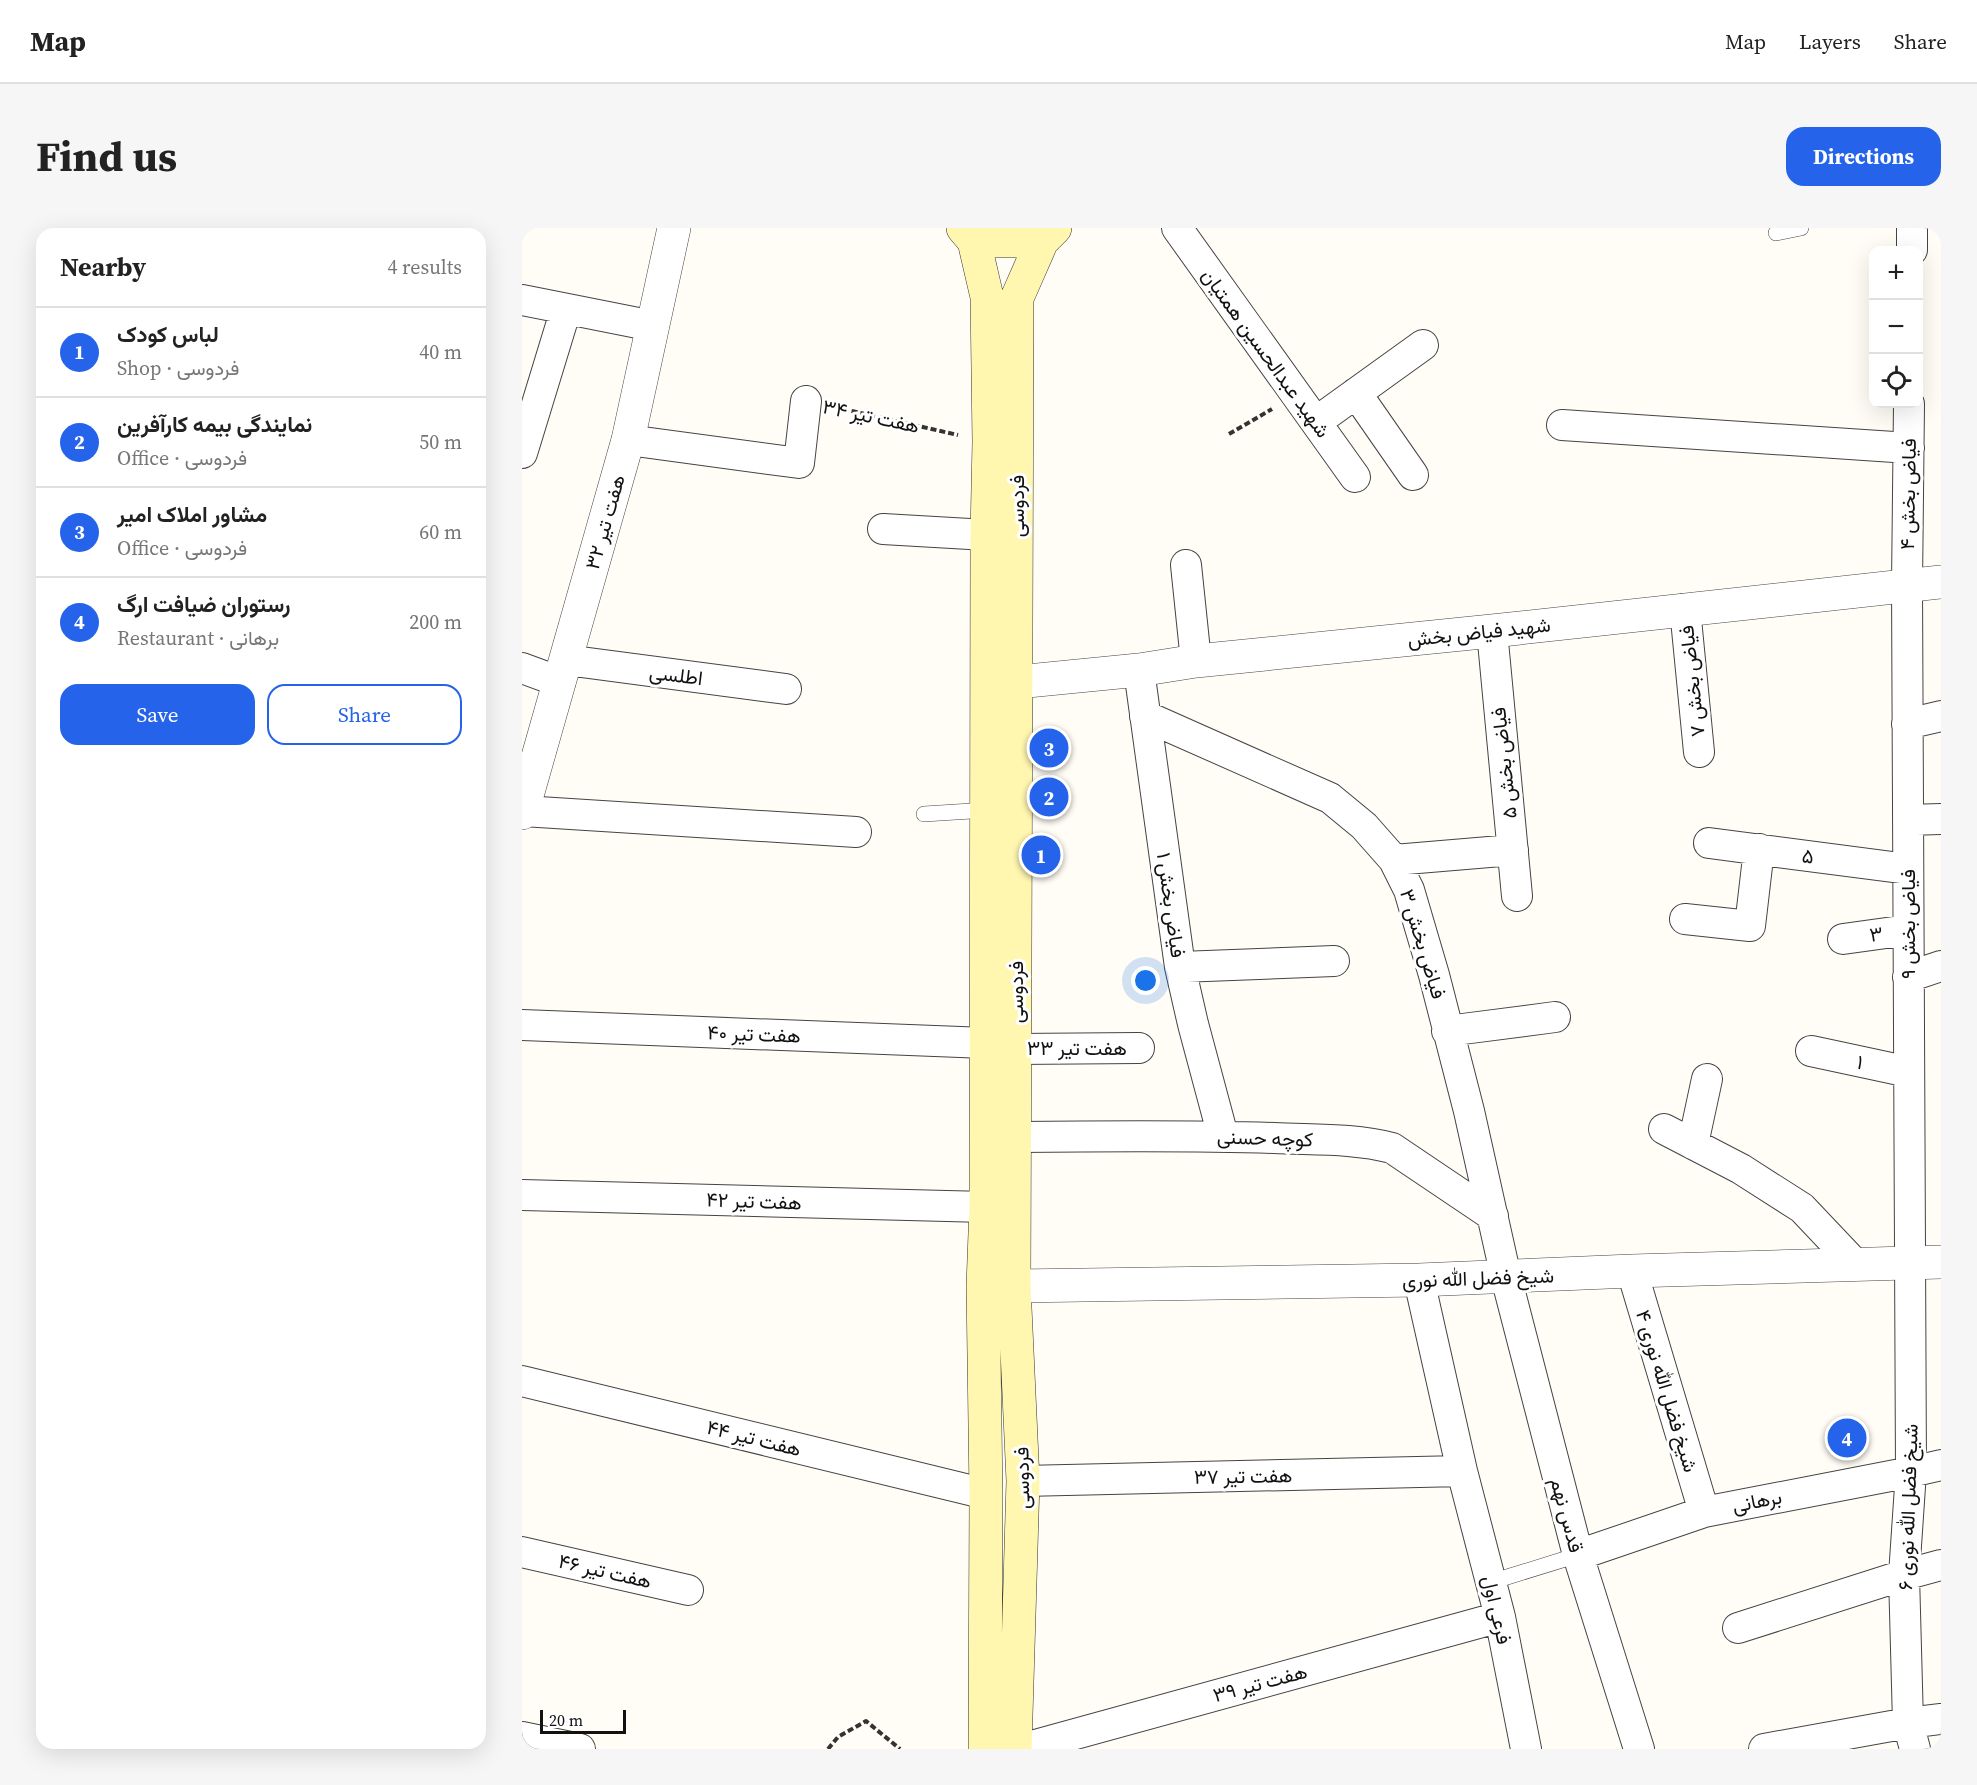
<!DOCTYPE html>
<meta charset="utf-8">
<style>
:root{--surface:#fff;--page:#f6f6f6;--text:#222;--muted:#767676;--line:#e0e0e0;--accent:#2563eb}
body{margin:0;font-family:"Source Serif 4",Vazirmatn,serif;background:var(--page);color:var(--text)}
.controls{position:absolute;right:18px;top:18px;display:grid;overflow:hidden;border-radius:12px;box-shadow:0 6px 24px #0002}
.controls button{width:54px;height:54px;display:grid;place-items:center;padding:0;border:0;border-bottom:2px solid var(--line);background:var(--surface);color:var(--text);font:30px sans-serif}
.scale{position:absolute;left:18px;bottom:15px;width:86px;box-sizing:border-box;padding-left:6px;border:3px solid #111;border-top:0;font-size:16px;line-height:21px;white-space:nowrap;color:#111;-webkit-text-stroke:4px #fff;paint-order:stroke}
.you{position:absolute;left:624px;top:753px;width:21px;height:21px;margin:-15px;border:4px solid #fff;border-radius:50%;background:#1a73e8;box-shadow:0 0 0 9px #1a73e833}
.badge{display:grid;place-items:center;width:39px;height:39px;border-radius:50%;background:var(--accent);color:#fff;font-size:20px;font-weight:700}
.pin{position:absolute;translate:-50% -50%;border:3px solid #fff;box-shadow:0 2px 6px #0006}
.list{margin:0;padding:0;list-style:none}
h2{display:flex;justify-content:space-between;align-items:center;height:78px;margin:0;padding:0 24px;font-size:26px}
h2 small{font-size:20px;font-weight:400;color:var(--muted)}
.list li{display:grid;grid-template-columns:39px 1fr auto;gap:18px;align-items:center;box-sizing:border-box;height:90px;padding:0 24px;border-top:2px solid var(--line)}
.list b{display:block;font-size:22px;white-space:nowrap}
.list p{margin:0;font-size:20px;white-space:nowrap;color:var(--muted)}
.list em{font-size:20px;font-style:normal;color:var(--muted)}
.actions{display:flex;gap:12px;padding:18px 24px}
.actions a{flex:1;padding:14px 0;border:2px solid var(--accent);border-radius:18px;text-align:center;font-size:21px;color:var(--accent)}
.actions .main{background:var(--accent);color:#fff}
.icon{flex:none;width:33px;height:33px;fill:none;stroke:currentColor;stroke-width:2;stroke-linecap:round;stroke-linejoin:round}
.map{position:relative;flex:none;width:1419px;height:1521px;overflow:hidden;border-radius:18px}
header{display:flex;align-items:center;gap:36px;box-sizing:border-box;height:84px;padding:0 30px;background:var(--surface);border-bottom:2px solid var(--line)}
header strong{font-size:28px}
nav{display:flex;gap:33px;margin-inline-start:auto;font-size:21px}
.intro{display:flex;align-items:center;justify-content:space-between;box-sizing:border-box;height:144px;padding:0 36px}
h1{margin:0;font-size:42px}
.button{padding:15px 27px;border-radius:18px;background:var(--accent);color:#fff;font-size:21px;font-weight:700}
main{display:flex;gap:36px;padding:0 36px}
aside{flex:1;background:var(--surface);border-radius:18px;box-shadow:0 6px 24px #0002}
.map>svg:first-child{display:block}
</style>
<header>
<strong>Map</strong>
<nav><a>Map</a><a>Layers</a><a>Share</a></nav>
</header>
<div class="intro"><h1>Find us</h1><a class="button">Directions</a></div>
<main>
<aside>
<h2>Nearby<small>4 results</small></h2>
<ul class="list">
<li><span class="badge">1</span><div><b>لباس کودک</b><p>Shop · فردوسی</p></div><em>40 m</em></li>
<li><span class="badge">2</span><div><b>نمایندگی بیمه کارآفرین</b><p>Office · فردوسی</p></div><em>50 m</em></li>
<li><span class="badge">3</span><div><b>مشاور املاک امیر</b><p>Office · فردوسی</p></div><em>60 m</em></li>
<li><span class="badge">4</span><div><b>رستوران ضیافت ارگ</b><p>Restaurant · برهانی</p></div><em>200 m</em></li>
</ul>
<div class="actions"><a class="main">Save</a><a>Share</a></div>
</aside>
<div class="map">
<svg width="1419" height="1521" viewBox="0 0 1419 1521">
<rect width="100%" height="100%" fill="#fffdf5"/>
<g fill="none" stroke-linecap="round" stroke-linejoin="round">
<defs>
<path id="service" d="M1254,5L1279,0
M402,586L465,582
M969,1354L1056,1327"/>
<path id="minor" d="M655,0L833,249
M1390,22V0
M0,72L131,98
M834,165L891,247
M1387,176L1385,357L1389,1244L1382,1347L1386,1495L1393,1521
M794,194L901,117
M1040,197L1387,220
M106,212L277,235L284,173
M0,225L44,81
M361,301L465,307
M664,337L674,433
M1163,381L1177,524
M970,403L995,668
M44,432L264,461
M0,440L38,454
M617,442L658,739L671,796L701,908
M623,488L808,570L842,598L872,632L887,662L912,747L947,883L984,1049L1056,1327L1117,1521
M1385,496L1419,488
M1,583L334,604
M1386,592L1419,591
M1187,615L1386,641
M872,632L991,622
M1163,691L1228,698L1237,621
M1321,711L1386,702
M658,739L812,733
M1386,749L1419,738
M0,797L464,815
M925,803L1033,789
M494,821L617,820
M1289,823L1387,844
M1142,901L1219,941L1280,980L1334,1037
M494,909C580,908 666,907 752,910C791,912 832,910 870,920L971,988
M1171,916L1185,851
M0,967L464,979
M1110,1043L1182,1284
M897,1052L940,1243L978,1389L1004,1521
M0,1153L464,1266
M501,1253L940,1243
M0,1324L166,1362
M1056,1327L1182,1284L1389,1244L1419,1237
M1216,1400L1382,1347L1419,1337
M0,1509L58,1521
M499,1521L978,1389
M1242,1521L1386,1495L1419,1491"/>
<path id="tertiary" d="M495,454L617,442L674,433L970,403L1419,354
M0,585L106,212L152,0
M492,1058L897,1052L1110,1043L1419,1034"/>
<path id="secondary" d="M441,0L452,13H520
M452,13L465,69L467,214L465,307L464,979L461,1058L464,1266L463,1521
M493,1521L501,1253L492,1058L495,70L520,13L533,0"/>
</defs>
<use href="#service" stroke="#444" stroke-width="16"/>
<use href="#minor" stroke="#444" stroke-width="32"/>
<use href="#tertiary" stroke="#444" stroke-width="34"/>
<use href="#secondary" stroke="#333" stroke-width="34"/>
<path stroke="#333" stroke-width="4" stroke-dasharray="6 3" stroke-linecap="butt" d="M312,179L436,207
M707,206L750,181
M306,1521L316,1509L344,1493L378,1521"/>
<use href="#service" stroke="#fff" stroke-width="15"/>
<use href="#minor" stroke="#fff" stroke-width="30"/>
<use href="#tertiary" stroke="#fff" stroke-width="33"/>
<use href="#secondary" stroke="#fff6b0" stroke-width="33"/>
</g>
<g text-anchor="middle" stroke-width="6" stroke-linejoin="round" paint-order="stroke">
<g font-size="20" fill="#111" stroke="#fff">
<text transform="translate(744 125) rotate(54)" y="7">شهید عبدالحسین همتیان</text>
<text transform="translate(349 188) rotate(12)" y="7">هفت تیر ۳۴</text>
<text transform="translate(1386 266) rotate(-89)" y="7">فیاض بخش ۴</text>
<text transform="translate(495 278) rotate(-90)" y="7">فردوسی</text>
<text transform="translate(83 294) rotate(-74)" y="7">هفت تیر ۳۲</text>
<text transform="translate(957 404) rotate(-6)" y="7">شهید فیاض بخش</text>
<text transform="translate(154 447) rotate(7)" y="7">اطلسی</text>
<text transform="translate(1170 453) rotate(-96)" y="7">فیاض بخش ۷</text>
<text transform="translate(982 535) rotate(-96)" y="7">فیاض بخش ۵</text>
<text transform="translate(1286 628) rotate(7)" y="7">۵</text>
<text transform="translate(649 677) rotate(82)" y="7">فیاض بخش ۱</text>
<text transform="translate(1386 696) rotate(-90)" y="7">فیاض بخش ۹</text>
<text transform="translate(1354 706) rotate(-8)" y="7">۳</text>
<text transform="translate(901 716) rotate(73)" y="7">فیاض بخش ۳</text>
<text transform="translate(494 764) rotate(-90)" y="7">فردوسی</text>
<text transform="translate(232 806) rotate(2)" y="7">هفت تیر ۴۰</text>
<text x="555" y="827">هفت تیر ۳۳</text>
<text transform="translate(1338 834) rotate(12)" y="7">۱</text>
<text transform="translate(743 910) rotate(2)" y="7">کوچه حسنی</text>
<text transform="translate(232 973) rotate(2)" y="7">هفت تیر ۴۲</text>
<text transform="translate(956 1050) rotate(-2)" y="7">شیخ فضل الله نوری</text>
<text transform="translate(1145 1163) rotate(73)" y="7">شیخ فضل الله نوری ۴</text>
<text transform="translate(232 1210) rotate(14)" y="7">هفت تیر ۴۴</text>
<text transform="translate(721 1248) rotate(-1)" y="7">هفت تیر ۳۷</text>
<text transform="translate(500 1250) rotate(-91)" y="7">فردوسی</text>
<text transform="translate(1235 1273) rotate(-11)" y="7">برهانی</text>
<text transform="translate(1386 1279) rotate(-88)" y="7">شیخ فضل الله نوری ۶</text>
<text transform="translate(1045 1287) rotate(75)" y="7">قدس نهم</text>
<text transform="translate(83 1343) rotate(13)" y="7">هفت تیر ۴۶</text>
<text transform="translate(975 1382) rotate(77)" y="7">فرعی اول</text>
<text transform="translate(738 1455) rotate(-15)" y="7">هفت تیر ۳۹</text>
</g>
</g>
</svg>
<div class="controls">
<button>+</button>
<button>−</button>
<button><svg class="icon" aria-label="locate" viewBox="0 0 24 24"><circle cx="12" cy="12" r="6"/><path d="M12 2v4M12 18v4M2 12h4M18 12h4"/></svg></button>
</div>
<div class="scale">20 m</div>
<div class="you"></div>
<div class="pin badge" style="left:519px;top:627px">1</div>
<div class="pin badge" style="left:527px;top:569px">2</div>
<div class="pin badge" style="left:527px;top:520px">3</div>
<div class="pin badge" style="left:1325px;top:1210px">4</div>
</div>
</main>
